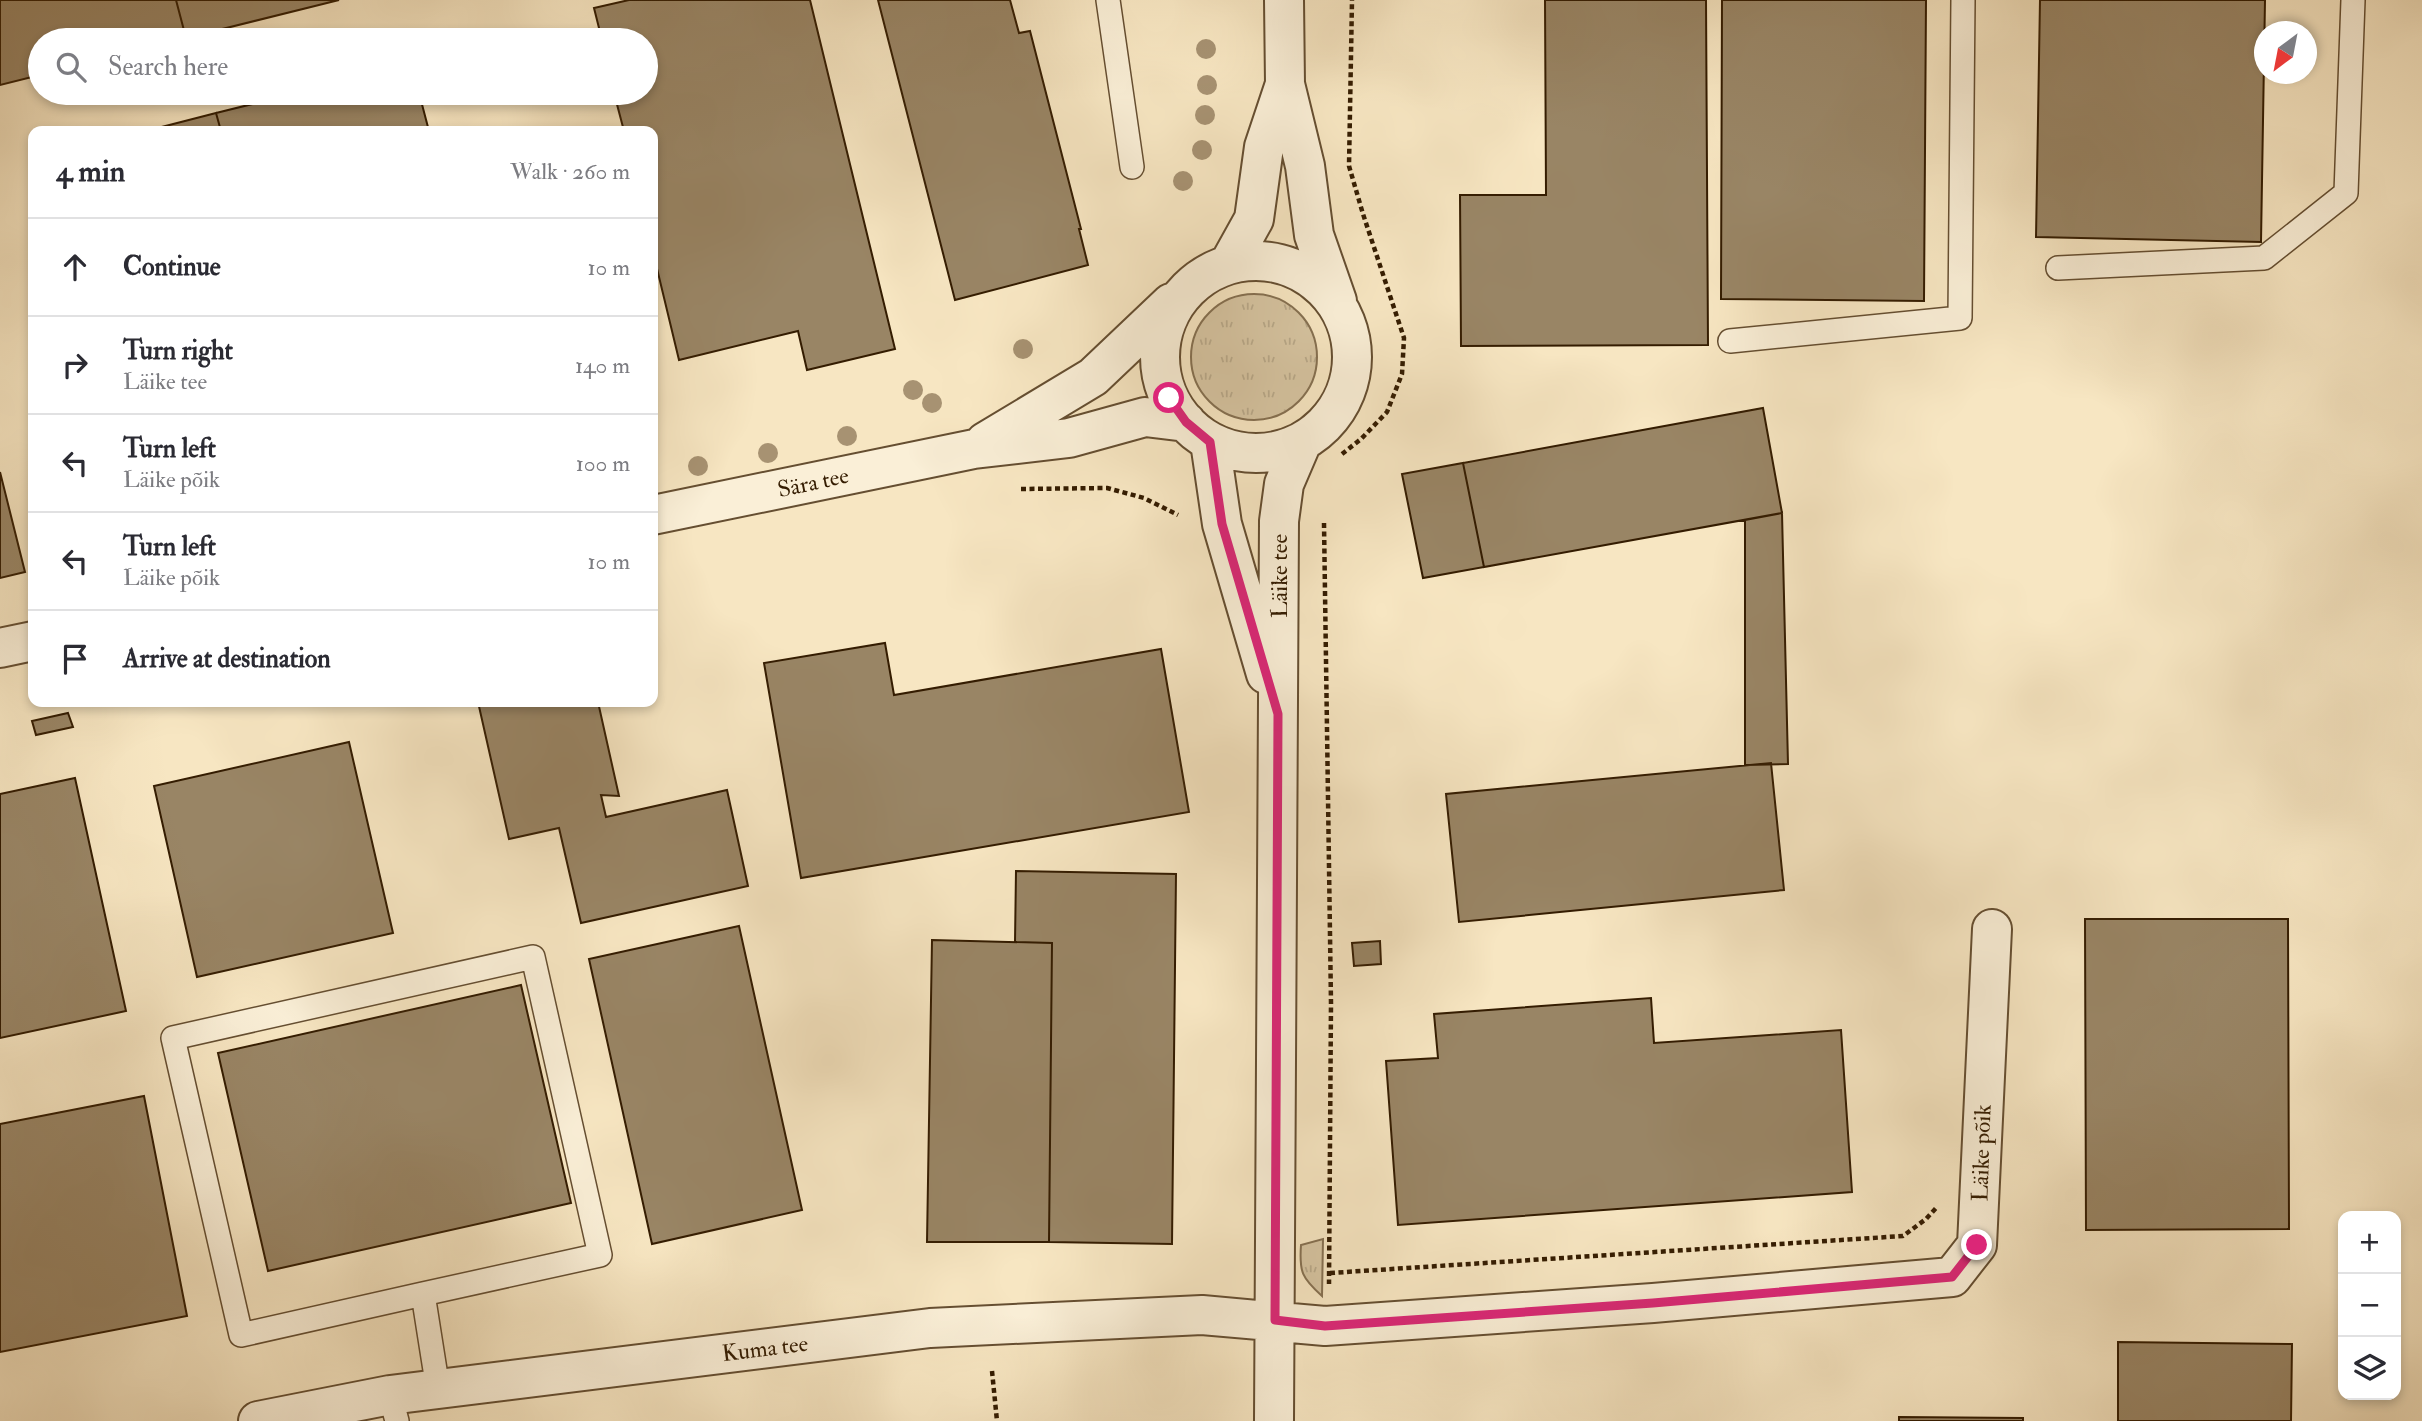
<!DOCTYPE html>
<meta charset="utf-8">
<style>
:root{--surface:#fff;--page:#f2f2f3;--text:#2b2b33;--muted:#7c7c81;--line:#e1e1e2}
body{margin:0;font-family:"IM FELL Double Pica",serif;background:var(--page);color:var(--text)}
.controls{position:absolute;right:21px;bottom:21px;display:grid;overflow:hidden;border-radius:14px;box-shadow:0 4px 10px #0003}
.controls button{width:63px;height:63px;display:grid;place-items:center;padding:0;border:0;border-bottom:2px solid var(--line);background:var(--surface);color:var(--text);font:35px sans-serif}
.compass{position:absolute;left:2254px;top:21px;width:63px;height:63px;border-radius:50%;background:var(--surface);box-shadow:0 4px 10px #0003;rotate:212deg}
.stop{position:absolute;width:21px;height:21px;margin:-16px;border:5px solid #db2777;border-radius:50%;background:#fff}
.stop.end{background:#db2777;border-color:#fff;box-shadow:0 2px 7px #0008}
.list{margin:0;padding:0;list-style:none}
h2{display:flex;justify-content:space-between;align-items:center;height:91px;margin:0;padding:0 28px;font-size:30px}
h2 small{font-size:23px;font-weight:400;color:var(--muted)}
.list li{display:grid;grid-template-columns:46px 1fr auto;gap:21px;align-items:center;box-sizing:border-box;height:98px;padding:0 28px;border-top:2px solid var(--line)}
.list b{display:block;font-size:26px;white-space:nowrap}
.list p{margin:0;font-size:23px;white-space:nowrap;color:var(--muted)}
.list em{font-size:23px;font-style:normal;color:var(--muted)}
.icon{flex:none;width:38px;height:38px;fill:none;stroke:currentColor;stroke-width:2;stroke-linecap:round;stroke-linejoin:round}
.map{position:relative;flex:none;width:2422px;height:1421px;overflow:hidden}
.search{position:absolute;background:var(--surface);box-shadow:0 4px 10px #0003;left:28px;top:28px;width:630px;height:77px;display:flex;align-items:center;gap:18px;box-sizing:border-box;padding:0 24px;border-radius:38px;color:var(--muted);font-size:26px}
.panel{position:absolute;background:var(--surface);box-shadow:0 4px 10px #0003;left:28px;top:126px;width:630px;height:581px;border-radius:14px}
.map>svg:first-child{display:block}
</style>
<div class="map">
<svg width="2422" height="1421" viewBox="0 0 2422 1421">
<defs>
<pattern id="grass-tufts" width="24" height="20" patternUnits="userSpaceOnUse" patternTransform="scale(1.75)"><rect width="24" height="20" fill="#d6c4a1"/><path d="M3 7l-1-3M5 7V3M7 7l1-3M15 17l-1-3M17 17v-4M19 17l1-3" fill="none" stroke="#b8a889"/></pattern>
</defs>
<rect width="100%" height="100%" fill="#f7e6c2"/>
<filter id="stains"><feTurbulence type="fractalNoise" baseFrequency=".00286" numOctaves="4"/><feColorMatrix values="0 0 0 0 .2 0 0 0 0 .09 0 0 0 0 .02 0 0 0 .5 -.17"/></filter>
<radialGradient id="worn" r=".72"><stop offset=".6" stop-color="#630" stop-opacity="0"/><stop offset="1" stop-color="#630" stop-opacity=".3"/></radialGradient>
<path fill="url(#grass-tufts)" stroke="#857051" stroke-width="2" d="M1191 357a63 63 0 1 1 126 0a63 63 0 1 1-126 0Z
M1323,1239L1322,1296C1302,1278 1299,1272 1301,1245Z"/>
<path fill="#998565" stroke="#341c01" stroke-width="2" d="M0,0H176L186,38L178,40H40V75L0,85Z
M176,0H339L186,38Z
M629,0H810L895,349L807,370L798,331L679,360L653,252V131H624L614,93H646V40H602L594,8Z
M878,0H1010L1019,33L1030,31L1081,229H1079L1088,265L955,300Z
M1545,0H1706L1708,345L1461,346L1460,195H1546Z
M1722,0H1926L1924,301L1721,299Z
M2040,0H2265L2261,242L2036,237Z
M297,93H419L429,131H221L216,113Z
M216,113L221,131H146Z
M1763,408L1782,513L1484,567L1463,463Z
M1463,463L1484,567L1423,578L1402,474Z
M0,472L25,572L0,578Z
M1782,513L1788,764L1745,765V520Z
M885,643L894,695L1161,649L1189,812L801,878L764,663Z
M478,702H598L619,796L601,795L606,817L727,790L748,886L581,923L559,828L509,839Z
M68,713L73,727L36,735L32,721Z
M349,742L393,933L197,977L154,786Z
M1771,763L1784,890L1459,922L1446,794Z
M75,778L126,1011L0,1038V794Z
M1016,871L1176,874L1172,1244L1049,1242L1052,943L1015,942Z
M2085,919H2288L2289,1229L2086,1230Z
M739,926L802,1210L652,1244L589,959Z
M932,940L1052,943L1049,1242H927Z
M1380,941L1381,964L1354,966L1352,943Z
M521,985L571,1203L268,1271L218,1053Z
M1651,998L1654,1043L1841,1030L1852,1192L1398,1225L1386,1061L1438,1058L1434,1014Z
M144,1096L187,1316L0,1352V1124Z
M2118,1342L2292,1344L2291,1421H2118Z
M1899,1417L2023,1418V1421H1899Z"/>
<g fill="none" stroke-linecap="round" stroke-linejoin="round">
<defs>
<path id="lane" d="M1108,0L1132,167
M2058,268L2264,258L2346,193L2353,0
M1730,341L1960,318L1963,0
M423,1294L600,1255L533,957L173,1038L241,1335L423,1294L438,1389
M390,1395L397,1421"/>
<path id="street" d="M1284,0L1285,84L1305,166L1314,235L1337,301
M1160 357a96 96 0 1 1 192 0a96 96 0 1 1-192 0Z
M1229,264L1254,219L1264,147L1285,84
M985,442L1093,377L1171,303
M1210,442L1222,524L1266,674
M653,515L974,449L1069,438L1145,417L1186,422
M0,648L33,641
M258,1421L390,1395L930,1328L1202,1315L1325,1326L1653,1303L1952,1277L1977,1245L1992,929
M1274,1421L1279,521L1284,484L1302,442"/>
</defs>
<use href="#lane" stroke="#654e31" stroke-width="26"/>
<use href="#street" stroke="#654e31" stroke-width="42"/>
<path stroke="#341c01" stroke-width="4.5" stroke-dasharray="5 3.5" stroke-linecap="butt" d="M1342,454L1361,439L1387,412L1402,374L1404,338L1363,214L1349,166L1352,0
M1021,489L1107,488L1144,498L1178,515
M1324,523L1331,1003L1329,1284
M1330,1273L1903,1236L1926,1219L1937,1207
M992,1371L997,1421"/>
<use href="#lane" stroke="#faefd7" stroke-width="23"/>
<use href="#street" stroke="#faefd7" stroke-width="38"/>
</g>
<g fill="#a79272">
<circle cx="1206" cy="49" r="10"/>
<circle cx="1207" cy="85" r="10"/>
<circle cx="1205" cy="115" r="10"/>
<circle cx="1202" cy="150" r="10"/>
<circle cx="1183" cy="181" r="10"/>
<circle cx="1023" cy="349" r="10"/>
<circle cx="913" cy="390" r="10"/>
<circle cx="932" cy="403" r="10"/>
<circle cx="847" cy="436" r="10"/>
<circle cx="768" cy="453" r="10"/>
<circle cx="698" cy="466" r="10"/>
</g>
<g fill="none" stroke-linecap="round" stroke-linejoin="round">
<path stroke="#db2777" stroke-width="9" d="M1169,398L1186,422L1210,442L1222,524L1278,714L1275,1320L1325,1326L1653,1303L1952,1277L1977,1245"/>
</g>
<g text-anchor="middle" stroke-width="5" stroke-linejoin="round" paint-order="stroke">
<g font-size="23" fill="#341c01" stroke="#faefd7">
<text transform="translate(813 482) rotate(-12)" y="8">Sära tee</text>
<text transform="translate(1279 576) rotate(-90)" y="8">Läike tee</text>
<text transform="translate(1981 1153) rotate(-88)" y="8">Läike põik</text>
<text transform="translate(765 1348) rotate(-7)" y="8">Kuma tee</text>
</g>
</g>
<rect width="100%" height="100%" filter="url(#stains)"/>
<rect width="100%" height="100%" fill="url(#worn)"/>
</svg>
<div class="controls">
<button>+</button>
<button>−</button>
<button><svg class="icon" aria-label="layers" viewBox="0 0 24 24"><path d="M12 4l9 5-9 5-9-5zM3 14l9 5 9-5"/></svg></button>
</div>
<svg class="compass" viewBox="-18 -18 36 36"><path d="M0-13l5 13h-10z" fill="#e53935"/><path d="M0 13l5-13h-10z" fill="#7c7c81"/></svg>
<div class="stop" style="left:1169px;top:398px"></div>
<div class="stop end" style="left:1977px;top:1245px"></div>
<div class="search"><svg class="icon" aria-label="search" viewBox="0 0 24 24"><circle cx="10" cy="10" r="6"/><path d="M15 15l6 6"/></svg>Search here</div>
<section class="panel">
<h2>4 min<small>Walk · 260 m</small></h2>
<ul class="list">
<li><svg class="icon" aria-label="ahead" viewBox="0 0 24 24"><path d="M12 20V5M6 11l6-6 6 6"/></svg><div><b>Continue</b></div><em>10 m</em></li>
<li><svg class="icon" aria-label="right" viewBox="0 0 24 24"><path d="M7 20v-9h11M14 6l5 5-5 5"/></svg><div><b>Turn right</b><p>Läike tee</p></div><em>140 m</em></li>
<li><svg class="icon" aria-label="left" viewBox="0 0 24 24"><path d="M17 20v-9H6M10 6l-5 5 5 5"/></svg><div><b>Turn left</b><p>Läike põik</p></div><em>100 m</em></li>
<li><svg class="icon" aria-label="left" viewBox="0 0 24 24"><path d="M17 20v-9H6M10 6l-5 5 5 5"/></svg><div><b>Turn left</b><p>Läike põik</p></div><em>10 m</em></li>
<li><svg class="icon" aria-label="arrive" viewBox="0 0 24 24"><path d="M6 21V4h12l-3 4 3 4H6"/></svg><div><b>Arrive at destination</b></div></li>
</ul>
</section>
</div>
